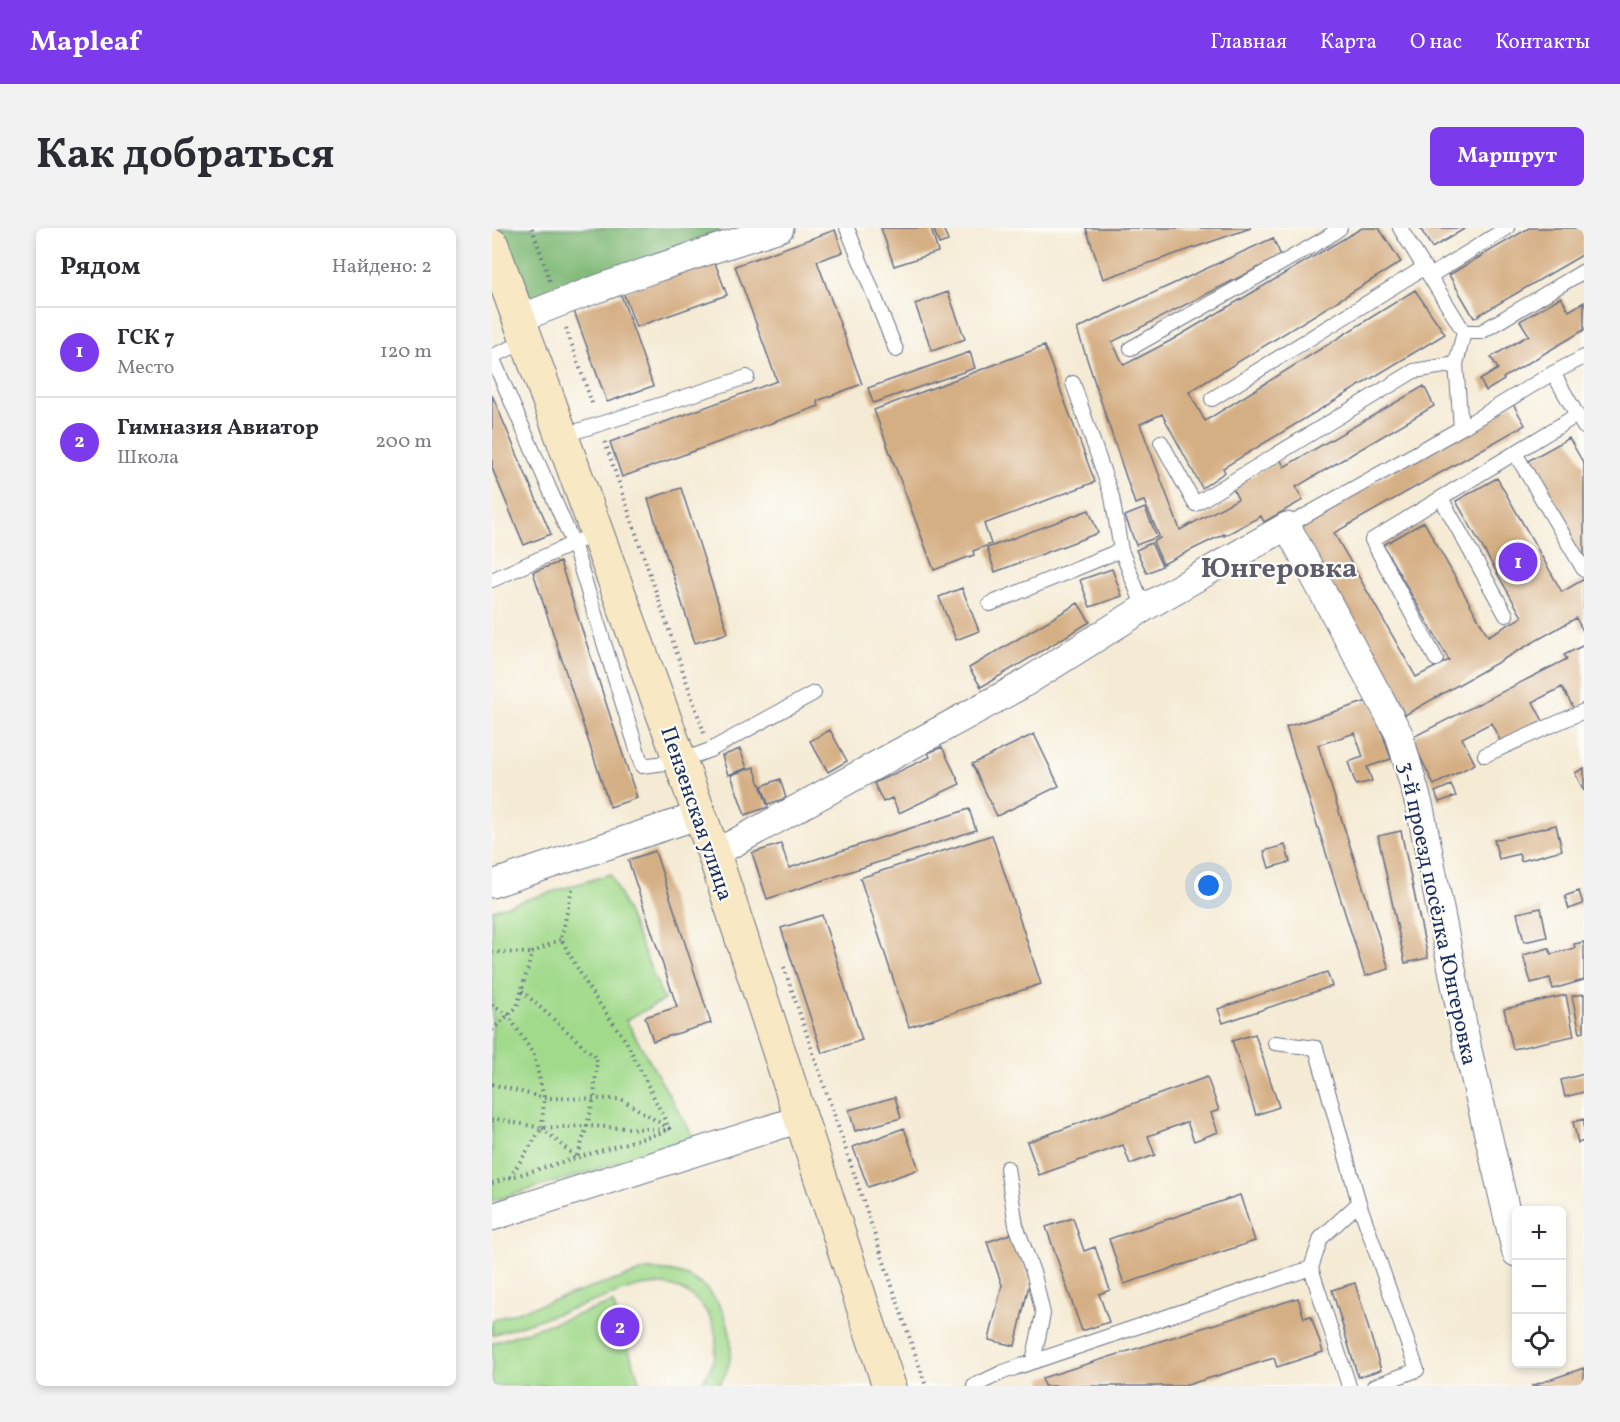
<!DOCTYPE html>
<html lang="ru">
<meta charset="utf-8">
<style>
:root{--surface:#fff;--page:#f2f2f3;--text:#2b2b33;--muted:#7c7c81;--line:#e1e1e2;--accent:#7c3aed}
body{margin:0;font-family:Vollkorn,serif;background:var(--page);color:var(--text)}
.controls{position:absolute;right:18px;bottom:18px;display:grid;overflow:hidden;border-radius:9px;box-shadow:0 3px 9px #0003}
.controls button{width:54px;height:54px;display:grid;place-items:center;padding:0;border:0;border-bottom:2px solid var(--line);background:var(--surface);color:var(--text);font:30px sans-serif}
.you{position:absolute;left:717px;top:658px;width:21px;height:21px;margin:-15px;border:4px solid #fff;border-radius:50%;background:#1a73e8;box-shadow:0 0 0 9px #1a73e833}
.badge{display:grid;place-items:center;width:39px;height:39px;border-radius:50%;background:var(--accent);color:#fff;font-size:20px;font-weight:700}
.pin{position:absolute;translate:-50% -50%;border:3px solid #fff;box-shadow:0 2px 6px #0006}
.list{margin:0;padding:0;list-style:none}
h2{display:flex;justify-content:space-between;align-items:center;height:78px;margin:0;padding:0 24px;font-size:26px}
h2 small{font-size:20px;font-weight:400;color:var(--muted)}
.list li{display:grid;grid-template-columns:39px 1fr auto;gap:18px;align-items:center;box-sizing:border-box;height:90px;padding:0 24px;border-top:2px solid var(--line)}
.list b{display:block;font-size:22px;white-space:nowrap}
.list p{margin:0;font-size:20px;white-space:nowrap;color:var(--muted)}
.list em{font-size:20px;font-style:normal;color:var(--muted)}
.icon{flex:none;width:33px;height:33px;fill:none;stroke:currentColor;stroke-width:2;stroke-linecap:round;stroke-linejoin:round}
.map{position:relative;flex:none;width:1092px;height:1158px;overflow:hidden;border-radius:9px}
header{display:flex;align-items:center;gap:36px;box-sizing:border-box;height:84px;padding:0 30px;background:var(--accent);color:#fff}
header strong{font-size:28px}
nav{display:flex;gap:33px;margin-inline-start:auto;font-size:21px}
.intro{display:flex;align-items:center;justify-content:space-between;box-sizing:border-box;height:144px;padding:0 36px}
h1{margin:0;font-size:42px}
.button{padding:15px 27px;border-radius:9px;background:var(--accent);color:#fff;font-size:21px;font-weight:700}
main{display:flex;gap:36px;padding:0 36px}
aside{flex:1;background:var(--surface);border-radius:9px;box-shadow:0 3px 9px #0003}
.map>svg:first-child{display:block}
</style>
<header>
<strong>Mapleaf</strong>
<nav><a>Главная</a><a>Карта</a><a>О нас</a><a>Контакты</a></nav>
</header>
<div class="intro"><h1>Как добраться</h1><a class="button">Маршрут</a></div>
<main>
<aside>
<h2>Рядом<small>Найдено: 2</small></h2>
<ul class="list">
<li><span class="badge">1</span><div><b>ГСК 7</b><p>Место</p></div><em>120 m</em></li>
<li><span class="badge">2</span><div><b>Гимназия Авиатор</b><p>Школа</p></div><em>200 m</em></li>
</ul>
</aside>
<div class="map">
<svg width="1092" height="1158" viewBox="0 0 1092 1158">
<rect width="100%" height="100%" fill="#fdfcf7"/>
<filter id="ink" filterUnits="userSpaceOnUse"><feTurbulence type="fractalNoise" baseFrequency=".0167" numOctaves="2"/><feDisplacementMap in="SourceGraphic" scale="12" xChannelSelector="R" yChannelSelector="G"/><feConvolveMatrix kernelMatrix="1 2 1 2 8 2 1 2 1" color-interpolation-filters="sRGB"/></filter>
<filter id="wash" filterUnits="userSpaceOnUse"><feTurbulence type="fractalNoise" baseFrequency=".008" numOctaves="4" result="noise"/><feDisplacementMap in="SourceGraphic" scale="24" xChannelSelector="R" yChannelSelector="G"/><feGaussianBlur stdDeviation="1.35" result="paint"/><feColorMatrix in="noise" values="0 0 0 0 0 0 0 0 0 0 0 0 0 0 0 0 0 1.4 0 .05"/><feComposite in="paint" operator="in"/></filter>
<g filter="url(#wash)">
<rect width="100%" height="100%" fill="#f5ebd5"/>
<path fill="#a2da8c" stroke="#5e8475" stroke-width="1.5" d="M119,646L172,772L134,792L203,912L0,973V682Z
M155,1042C172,1042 189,1043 204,1053C237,1074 252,1125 226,1158H207C222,1140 229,1116 220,1094C211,1074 193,1059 171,1057C148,1054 122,1067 100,1074C67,1085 33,1096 0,1107V1092Z
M121,1075L149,1158H0V1115Z"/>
<path fill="#81ba78" stroke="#4e746b" stroke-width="1.5" d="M7,0H227L230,9L44,75L29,68Z"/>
<g id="blocks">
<path fill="#d5af84" d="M389,0H439L446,24L402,38Z
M446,0H451L456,13L447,16L442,2Z
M594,0H759L611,51Z
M870,0H887L909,34L697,164L713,193L923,62L953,106L731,240L733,244L710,260L670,186L648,196L688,302L746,271L741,261L752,255L751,253L789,232L792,239L932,158L942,178L804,259L811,272L772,294L769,288L732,308V306L671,336L661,314L668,310L652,273L643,276L585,101L611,88L781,10L789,28L620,114L632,137L678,113Z
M928,0H974L940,20Z
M1037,0H1092V26L982,90L957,47Z
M343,2L351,24L325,33L370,156L325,173L327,178L130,249L118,214L285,153L243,38Z
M222,32L235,67L144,99L131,64Z
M456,64L473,111L440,123L423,76Z
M129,67L161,158L115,174L82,83Z
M1069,69L1077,83L1092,74V102L1011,150L1012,152L994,163L988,152L1006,141L999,129L1037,107L1028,93Z
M552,118L603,254L492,296L499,316L481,323L482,327L442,342L382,182Z
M478,124L483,140L381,175L376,160Z
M0,167L59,306L32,317L0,240Z
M1021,176L1033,197L842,305L924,449L957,432L891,317L932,294L996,408L1030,389L964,273L1005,250L1070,364L1092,351V405L1084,390L913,487L805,298Z
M1077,210L1092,236V336L1034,234Z
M189,260L236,405L203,415L156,271Z
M653,280L665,309L644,317L633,288Z
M597,282L606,305L503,344L495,320Z
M659,315L670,338L655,345L644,322Z
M68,334L145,570L118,579L41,344Z
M620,341L630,368L598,379L588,352Z
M470,360L487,403L464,412L447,369Z
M586,375L598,394L489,459L477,440Z
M1092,417V475L1082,481L1070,459L1041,474L1051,493L1009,514L999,495L970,510L983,536L942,557L919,510L1075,431L1072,427Z
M879,472L899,531L875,539L880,553L864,557L856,534L871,529L863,505L826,517L897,741L873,748L794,499Z
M338,502L355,533L336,544L318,513Z
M542,506L567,558L505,588L480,536Z
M450,519L468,556L407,585L400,570L391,574L382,555L438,529L436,525Z
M248,521L255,540L236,547L230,528Z
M262,539L276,579L253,587L239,547Z
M1092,540V563L1083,545Z
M288,551L294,570L276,576L270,558Z
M959,557L964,568L947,574L943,564Z
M477,581L484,602L275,671L260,625L289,616L297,640Z
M1064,597L1070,622L1029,633L1027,626L1007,631L1002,612Z
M909,603L936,730L913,735L886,608Z
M500,607L549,756L417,799L368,650Z
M793,617L798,634L777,640L772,623Z
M163,623L219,795L161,813L153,789L185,779L136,632Z
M1087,663L1091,676L1077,681L1073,668Z
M1049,680L1055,709L1032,714L1025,685Z
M330,687L370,812L330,825L289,700Z
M1092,714V752L1061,761L1058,750L1039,755L1031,727L1057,720L1059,726L1083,720L1082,716Z
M835,744L840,758L731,795L726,781Z
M1092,766V804L1088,805L1080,768Z
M1074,767L1082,808L1021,821L1012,781Z
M763,806L787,879L764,887L740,813Z
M1092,846V864L1073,869L1069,852Z
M715,849L727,882L719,885L726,904L702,913L695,894L656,908L663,927L638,936L631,917L547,947L535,914Z
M403,869L409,890L363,903L357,882Z
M1092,891V913L1086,915L1081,894Z
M412,900L427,941L376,959L361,919Z
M748,967L763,1013L632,1056L617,1011Z
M581,990L592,1023L603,1019L618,1062L607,1066L617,1094L590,1103L554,999Z
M521,1005L538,1052L523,1118L497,1112L510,1057L495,1014Z
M863,1055L889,1142L866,1149L840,1062Z
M806,1070L812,1090L819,1088L831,1124L785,1139L782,1130L692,1158H552L550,1150Z
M1092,1140V1158H1039Z"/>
</g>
</g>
<g filter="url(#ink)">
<use href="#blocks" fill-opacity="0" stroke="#677188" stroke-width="1.5"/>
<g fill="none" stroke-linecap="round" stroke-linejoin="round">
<defs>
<path id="lane" d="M355,0L404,122
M908,0L972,104L964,136L969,200
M938,48L1015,0
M972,104H989L1092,43
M639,120L834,10L848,0
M0,128L35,113
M0,129L81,315L150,538L188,533L218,522L322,465
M1061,145L1092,199
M581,155L620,269L629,322L652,380
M720,171L933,39
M70,208L255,149
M669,214L703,276L922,143L964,136
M1023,225L1092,342
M949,270L1014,387
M795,298L969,200L1061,145L1092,129
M0,352L89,312
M498,376L629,322
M944,431L880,312L1085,187
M993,527L1092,483
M783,815L824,820L867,975L925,1142L882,1158
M515,940L524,997L542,1047L551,1086L541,1134
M819,1040L829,1010L867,975
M482,1158L511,1144L819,1040L857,1158"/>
<path id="street" d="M27,91C112,56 200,28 288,0
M222,626L528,458L652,380L795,298L907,506L928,580L976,822L1024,1025
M0,656L208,587
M0,989L308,891"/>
<path id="secondary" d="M0,17L222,626L397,1158"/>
</defs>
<use href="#lane" stroke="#677188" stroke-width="16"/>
<use href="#street" stroke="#677188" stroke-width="29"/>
<use href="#secondary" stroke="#677188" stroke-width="35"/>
<path stroke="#677188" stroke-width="4" stroke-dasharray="1.5 4.5" stroke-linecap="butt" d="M40,0L58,53
M74,100L101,178
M113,214L212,505
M0,724L40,725
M292,739L434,1158
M30,763L105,830L102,870L95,898L174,902
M0,777L16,787L42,827L52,870L50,900L18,949
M0,802L25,779L40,725L69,711
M0,856L52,870L129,871L178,901
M0,893L5,891L50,900L95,898L85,930L50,900
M0,955L178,902L134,813L99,764L69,711L81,657"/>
<use href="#lane" stroke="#fff" stroke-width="14"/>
<use href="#street" stroke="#fff" stroke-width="27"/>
<use href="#secondary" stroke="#f8e8c3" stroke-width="33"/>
</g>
</g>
<g text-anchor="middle" stroke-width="4.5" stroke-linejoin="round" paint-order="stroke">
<g font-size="22" fill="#1b2f5e" stroke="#fdfcf7">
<text transform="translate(206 585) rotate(71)" y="8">Пензенская улица</text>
<text transform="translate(947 685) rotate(78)" y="8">3-й проезд посёлка Юнгеровка</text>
</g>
<g font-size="28" font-weight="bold" fill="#5c5c6b" stroke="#fdfcf7">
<text x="787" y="349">Юнгеровка</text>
</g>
</g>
</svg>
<div class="controls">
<button>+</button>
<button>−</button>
<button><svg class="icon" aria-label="locate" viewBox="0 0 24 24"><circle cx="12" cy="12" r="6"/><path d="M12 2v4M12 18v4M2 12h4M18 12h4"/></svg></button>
</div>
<div class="you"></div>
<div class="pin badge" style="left:1026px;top:334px">1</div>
<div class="pin badge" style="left:128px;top:1099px">2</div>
</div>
</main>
